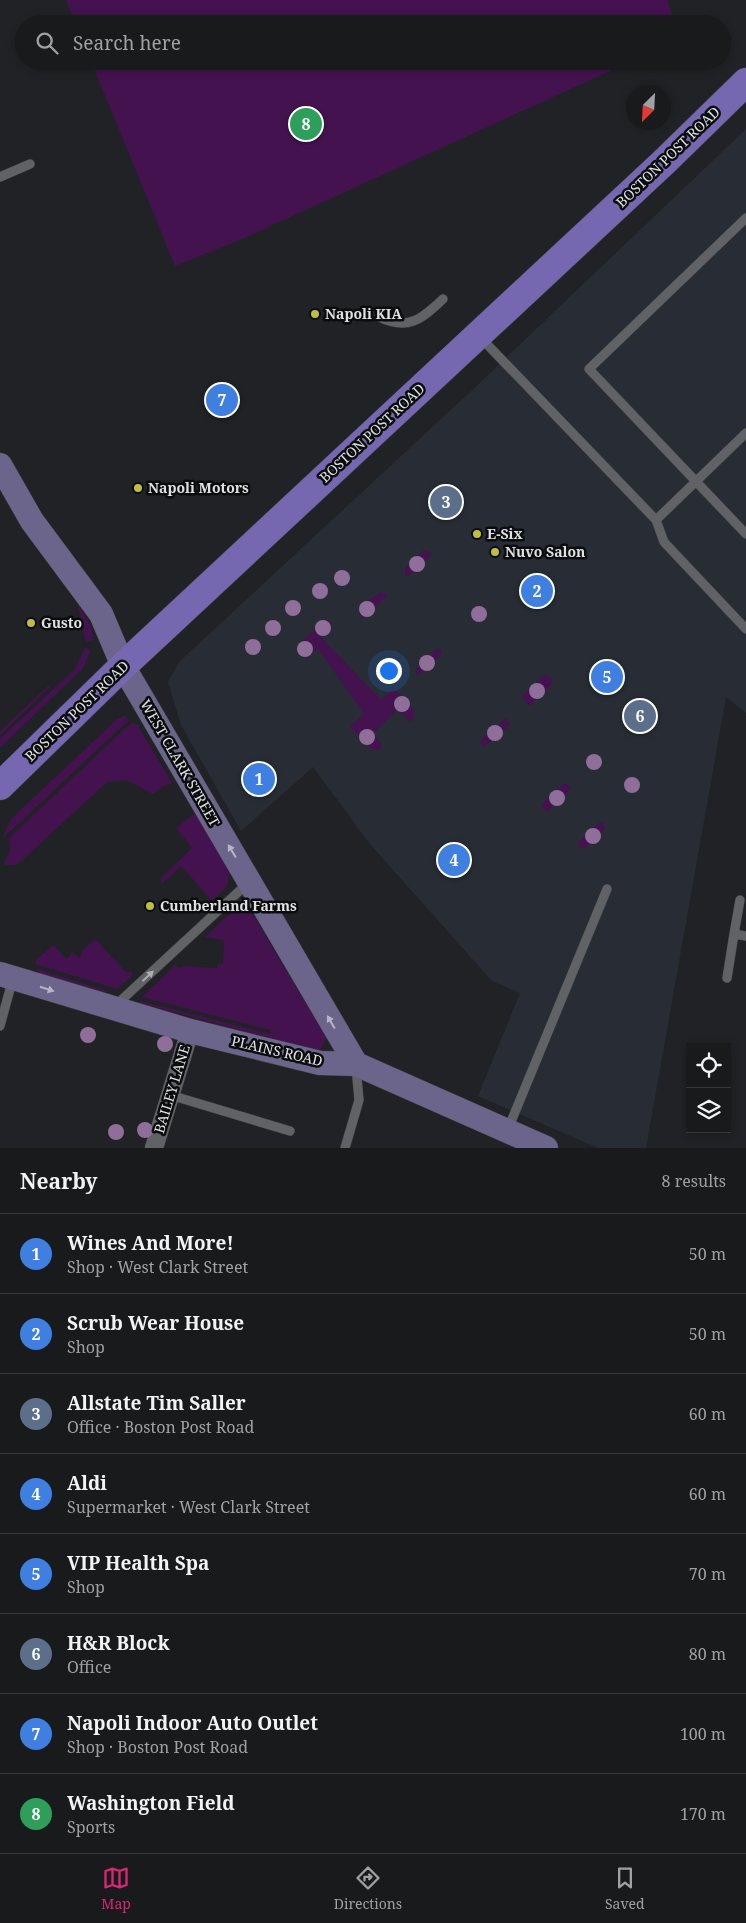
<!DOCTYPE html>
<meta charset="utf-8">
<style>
:root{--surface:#181a1c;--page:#252729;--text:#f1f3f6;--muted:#9fa1a3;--line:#36383b;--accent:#db2777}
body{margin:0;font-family:"Noto Serif",serif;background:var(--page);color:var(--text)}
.controls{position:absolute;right:15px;bottom:15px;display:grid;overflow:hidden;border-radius:0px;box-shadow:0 2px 8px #0003}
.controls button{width:45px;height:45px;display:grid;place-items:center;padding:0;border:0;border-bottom:1px solid var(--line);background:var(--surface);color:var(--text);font:25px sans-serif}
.compass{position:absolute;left:626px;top:85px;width:45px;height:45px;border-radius:50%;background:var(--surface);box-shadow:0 2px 8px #0003;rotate:204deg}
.you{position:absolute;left:388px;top:670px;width:18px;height:18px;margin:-12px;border:4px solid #fff;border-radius:50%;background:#1a73e8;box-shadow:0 0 0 8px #1a73e833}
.badge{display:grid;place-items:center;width:32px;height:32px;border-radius:50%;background:var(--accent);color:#fff;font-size:16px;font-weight:700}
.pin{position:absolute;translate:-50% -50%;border:2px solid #fff;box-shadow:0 1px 5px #0006}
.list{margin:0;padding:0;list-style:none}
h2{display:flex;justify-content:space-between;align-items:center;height:65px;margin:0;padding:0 20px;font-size:21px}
h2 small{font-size:16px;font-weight:400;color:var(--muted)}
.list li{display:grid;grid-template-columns:32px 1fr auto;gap:15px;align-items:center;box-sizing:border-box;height:80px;padding:0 20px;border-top:1px solid var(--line)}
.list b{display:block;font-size:19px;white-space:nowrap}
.list p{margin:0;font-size:16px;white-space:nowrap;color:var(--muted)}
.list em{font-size:16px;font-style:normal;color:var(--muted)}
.icon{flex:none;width:28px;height:28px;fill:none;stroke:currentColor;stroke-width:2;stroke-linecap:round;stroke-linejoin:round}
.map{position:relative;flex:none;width:746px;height:1148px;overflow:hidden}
.search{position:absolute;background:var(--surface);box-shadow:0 2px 8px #0003;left:15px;right:15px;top:15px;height:55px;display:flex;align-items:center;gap:12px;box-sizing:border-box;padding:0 18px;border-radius:28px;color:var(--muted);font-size:19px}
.sheet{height:705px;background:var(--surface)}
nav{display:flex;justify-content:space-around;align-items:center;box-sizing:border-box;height:70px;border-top:1px solid var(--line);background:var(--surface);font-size:14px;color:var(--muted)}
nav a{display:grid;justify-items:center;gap:2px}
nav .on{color:var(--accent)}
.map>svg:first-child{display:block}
</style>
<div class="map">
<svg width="746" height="1148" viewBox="0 0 746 1148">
<rect width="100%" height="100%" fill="#202225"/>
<path fill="#282d35" d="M746,129V713L726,697L646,1148H598L478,1096L520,993L492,981L369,843L313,767L241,831L181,725L168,682L179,662L469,393Z"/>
<path fill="#44134f" d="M66,0H667L676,24H75Z
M91,61H632L240,240L175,266Z
M424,550L431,553L430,557L409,576H405V568Z
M381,592L387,594V597L362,618L359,613L361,605Z
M78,604L91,627L93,640L86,642Z
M325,620H330L332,625L321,637L381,700L393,690L397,691L415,711L413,720L409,721L397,710L373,734L382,744L380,750L371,749L351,728V725L364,714L318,649L306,658L301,656L298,650L301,642Z
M86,647L90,651L84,667L0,748V739L74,670Z
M436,649H441L442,654L417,676L415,670Z
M544,675H547L553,680L552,684L531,705H527L522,696Z
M52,685L0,735V731L48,686Z
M126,715L128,721L2,839L11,819L117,719Z
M506,718L510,725L484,747L480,743L481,740Z
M131,723L137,724L172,783L162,787L153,794L126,780L107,782L17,865H5L4,863L10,851L9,838Z
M564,783L571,787L570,790L548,811H545L541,805Z
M193,815L198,816L226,865L229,874L227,886L212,901L181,866L161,885V878L192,848L176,828Z
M600,822H603L605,829L584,849L580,848L578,842Z
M245,902L326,1037L321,1049H312L140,1003L141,1001L270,1034L271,1030L142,997L176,964L178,968L186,966L217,968L218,964H223L224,940L205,937L241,903Z
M95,939L127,973L130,971L133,975L117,989L35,964L36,960L52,946H55L66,959L73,952L79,958L82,955L81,952Z
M35,968L110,992H100L39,973Z"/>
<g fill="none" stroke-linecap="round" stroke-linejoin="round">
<defs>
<path id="lane" d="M0,177L30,164
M746,218L589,369L746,534
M379,317C408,331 422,319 443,299
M480,337L656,520L664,542L746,629
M656,520L746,433
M740,900L734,934L746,936
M727,978L734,934
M116,1005L248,883
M0,1026L13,978
M170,1095L290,1131
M508,1129L607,889
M345,1148L359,1100L356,1067"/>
<path id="street" d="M154,1148L190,1031"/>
<path id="secondary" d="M0,465L32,521L101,614L123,666L356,1064
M0,974L190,1031L320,1063L356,1064L546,1148"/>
<path id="primary" d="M0,786L123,666L664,162L746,82"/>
</defs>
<use href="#lane" stroke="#3d3f41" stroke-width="10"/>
<use href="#street" stroke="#3d3f41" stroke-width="19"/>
<use href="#secondary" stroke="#3d3f41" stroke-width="25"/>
<use href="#primary" stroke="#3d3f41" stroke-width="29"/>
<use href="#lane" stroke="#606266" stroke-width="9"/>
<use href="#street" stroke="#606266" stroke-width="18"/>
<use href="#secondary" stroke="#6b658b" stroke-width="24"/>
<use href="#primary" stroke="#7668b0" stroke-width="28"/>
</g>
<g fill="#906e9a">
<circle cx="417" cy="564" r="8"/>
<circle cx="342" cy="578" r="8"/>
<circle cx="320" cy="591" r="8"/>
<circle cx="293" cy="608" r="8"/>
<circle cx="367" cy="609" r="8"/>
<circle cx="479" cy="614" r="8"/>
<circle cx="273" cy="628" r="8"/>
<circle cx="323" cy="628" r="8"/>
<circle cx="253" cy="647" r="8"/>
<circle cx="305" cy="649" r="8"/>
<circle cx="427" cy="663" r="8"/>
<circle cx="537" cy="691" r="8"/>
<circle cx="402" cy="704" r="8"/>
<circle cx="495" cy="733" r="8"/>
<circle cx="367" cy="737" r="8"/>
<circle cx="594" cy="762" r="8"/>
<circle cx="632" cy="785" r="8"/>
<circle cx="557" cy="798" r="8"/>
<circle cx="593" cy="836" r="8"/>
<circle cx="88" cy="1035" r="8"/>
<circle cx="165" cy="1044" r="8"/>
<circle cx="145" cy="1130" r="8"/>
<circle cx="116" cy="1132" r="8"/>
</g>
<defs><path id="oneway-solid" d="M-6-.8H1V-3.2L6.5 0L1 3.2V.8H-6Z" transform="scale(1.25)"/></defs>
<g fill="#b6b6c4">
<use href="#oneway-solid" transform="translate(232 851) rotate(-121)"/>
<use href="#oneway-solid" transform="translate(47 989) rotate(18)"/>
<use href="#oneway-solid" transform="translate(331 1022) rotate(-120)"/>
</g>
<use fill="#acaeb1" href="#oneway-solid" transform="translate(148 976) rotate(-43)"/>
<g fill="#bfbe41" stroke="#0b0c0d" stroke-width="2">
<circle cx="315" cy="314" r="5"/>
<circle cx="138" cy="488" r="5"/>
<circle cx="477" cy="534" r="5"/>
<circle cx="495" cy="552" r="5"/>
<circle cx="31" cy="623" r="5"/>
<circle cx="150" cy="906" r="5"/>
</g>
<g text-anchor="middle" stroke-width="5" stroke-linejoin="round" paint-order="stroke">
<g font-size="14" fill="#dfe1e3" stroke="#0b0c0d">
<text transform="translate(668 157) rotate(-44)" y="5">BOSTON POST ROAD</text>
<text transform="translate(372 433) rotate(-43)" y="5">BOSTON POST ROAD</text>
<text transform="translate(77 711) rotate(-44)" y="5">BOSTON POST ROAD</text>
<text transform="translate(180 763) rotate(60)" y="5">WEST CLARK STREET</text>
<text transform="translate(277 1051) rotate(13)" y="5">PLAINS ROAD</text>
<text transform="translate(172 1089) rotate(-73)" y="5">BAILEY LANE</text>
</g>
<g font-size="14" font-weight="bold" fill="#dfe1e3" stroke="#0b0c0d" text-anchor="start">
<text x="325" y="319">Napoli KIA</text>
<text x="148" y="493">Napoli Motors</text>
<text x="487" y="539">E-Six</text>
<text x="505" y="557">Nuvo Salon</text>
<text x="41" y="628">Gusto</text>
<text x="160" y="911">Cumberland Farms</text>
</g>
</g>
</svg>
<div class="controls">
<button><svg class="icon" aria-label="locate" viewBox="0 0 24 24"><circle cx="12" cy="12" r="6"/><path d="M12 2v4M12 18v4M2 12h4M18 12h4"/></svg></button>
<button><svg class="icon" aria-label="layers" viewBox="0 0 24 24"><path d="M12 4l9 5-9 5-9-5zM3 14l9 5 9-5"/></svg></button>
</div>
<svg class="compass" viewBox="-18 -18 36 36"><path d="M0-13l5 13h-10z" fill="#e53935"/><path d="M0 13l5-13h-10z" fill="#9fa1a3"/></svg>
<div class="you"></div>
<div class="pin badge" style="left:259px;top:779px;background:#3f7fe0">1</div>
<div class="pin badge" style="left:537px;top:591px;background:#3f7fe0">2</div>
<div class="pin badge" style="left:446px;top:502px;background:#5c6f8a">3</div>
<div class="pin badge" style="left:454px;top:860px;background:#3f7fe0">4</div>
<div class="pin badge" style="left:607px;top:677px;background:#3f7fe0">5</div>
<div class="pin badge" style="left:640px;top:716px;background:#5c6f8a">6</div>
<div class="pin badge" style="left:222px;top:400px;background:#3f7fe0">7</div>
<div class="pin badge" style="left:306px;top:124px;background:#2e9e5b">8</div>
<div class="search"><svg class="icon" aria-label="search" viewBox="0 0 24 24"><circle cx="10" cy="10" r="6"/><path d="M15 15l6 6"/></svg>Search here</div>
</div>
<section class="sheet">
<h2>Nearby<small>8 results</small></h2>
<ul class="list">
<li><span class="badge" style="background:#3f7fe0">1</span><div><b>Wines And More!</b><p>Shop · West Clark Street</p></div><em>50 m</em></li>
<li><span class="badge" style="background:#3f7fe0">2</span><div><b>Scrub Wear House</b><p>Shop</p></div><em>50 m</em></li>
<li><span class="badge" style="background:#5c6f8a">3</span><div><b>Allstate Tim Saller</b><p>Office · Boston Post Road</p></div><em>60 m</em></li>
<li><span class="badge" style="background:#3f7fe0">4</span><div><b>Aldi</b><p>Supermarket · West Clark Street</p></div><em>60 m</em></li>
<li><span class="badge" style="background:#3f7fe0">5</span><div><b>VIP Health Spa</b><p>Shop</p></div><em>70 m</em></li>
<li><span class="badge" style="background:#5c6f8a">6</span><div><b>H&amp;R Block</b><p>Office</p></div><em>80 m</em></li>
<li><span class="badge" style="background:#3f7fe0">7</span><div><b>Napoli Indoor Auto Outlet</b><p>Shop · Boston Post Road</p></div><em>100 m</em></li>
<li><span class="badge" style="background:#2e9e5b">8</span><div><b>Washington Field</b><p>Sports</p></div><em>170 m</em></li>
</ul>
</section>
<nav>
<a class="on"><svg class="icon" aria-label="map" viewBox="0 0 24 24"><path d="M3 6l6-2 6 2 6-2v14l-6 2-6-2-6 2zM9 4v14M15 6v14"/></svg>Map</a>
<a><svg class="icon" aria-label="directions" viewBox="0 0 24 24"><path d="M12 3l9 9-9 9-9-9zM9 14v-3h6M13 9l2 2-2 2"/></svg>Directions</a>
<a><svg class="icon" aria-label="saved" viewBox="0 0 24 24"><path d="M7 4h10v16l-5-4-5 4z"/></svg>Saved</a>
</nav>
